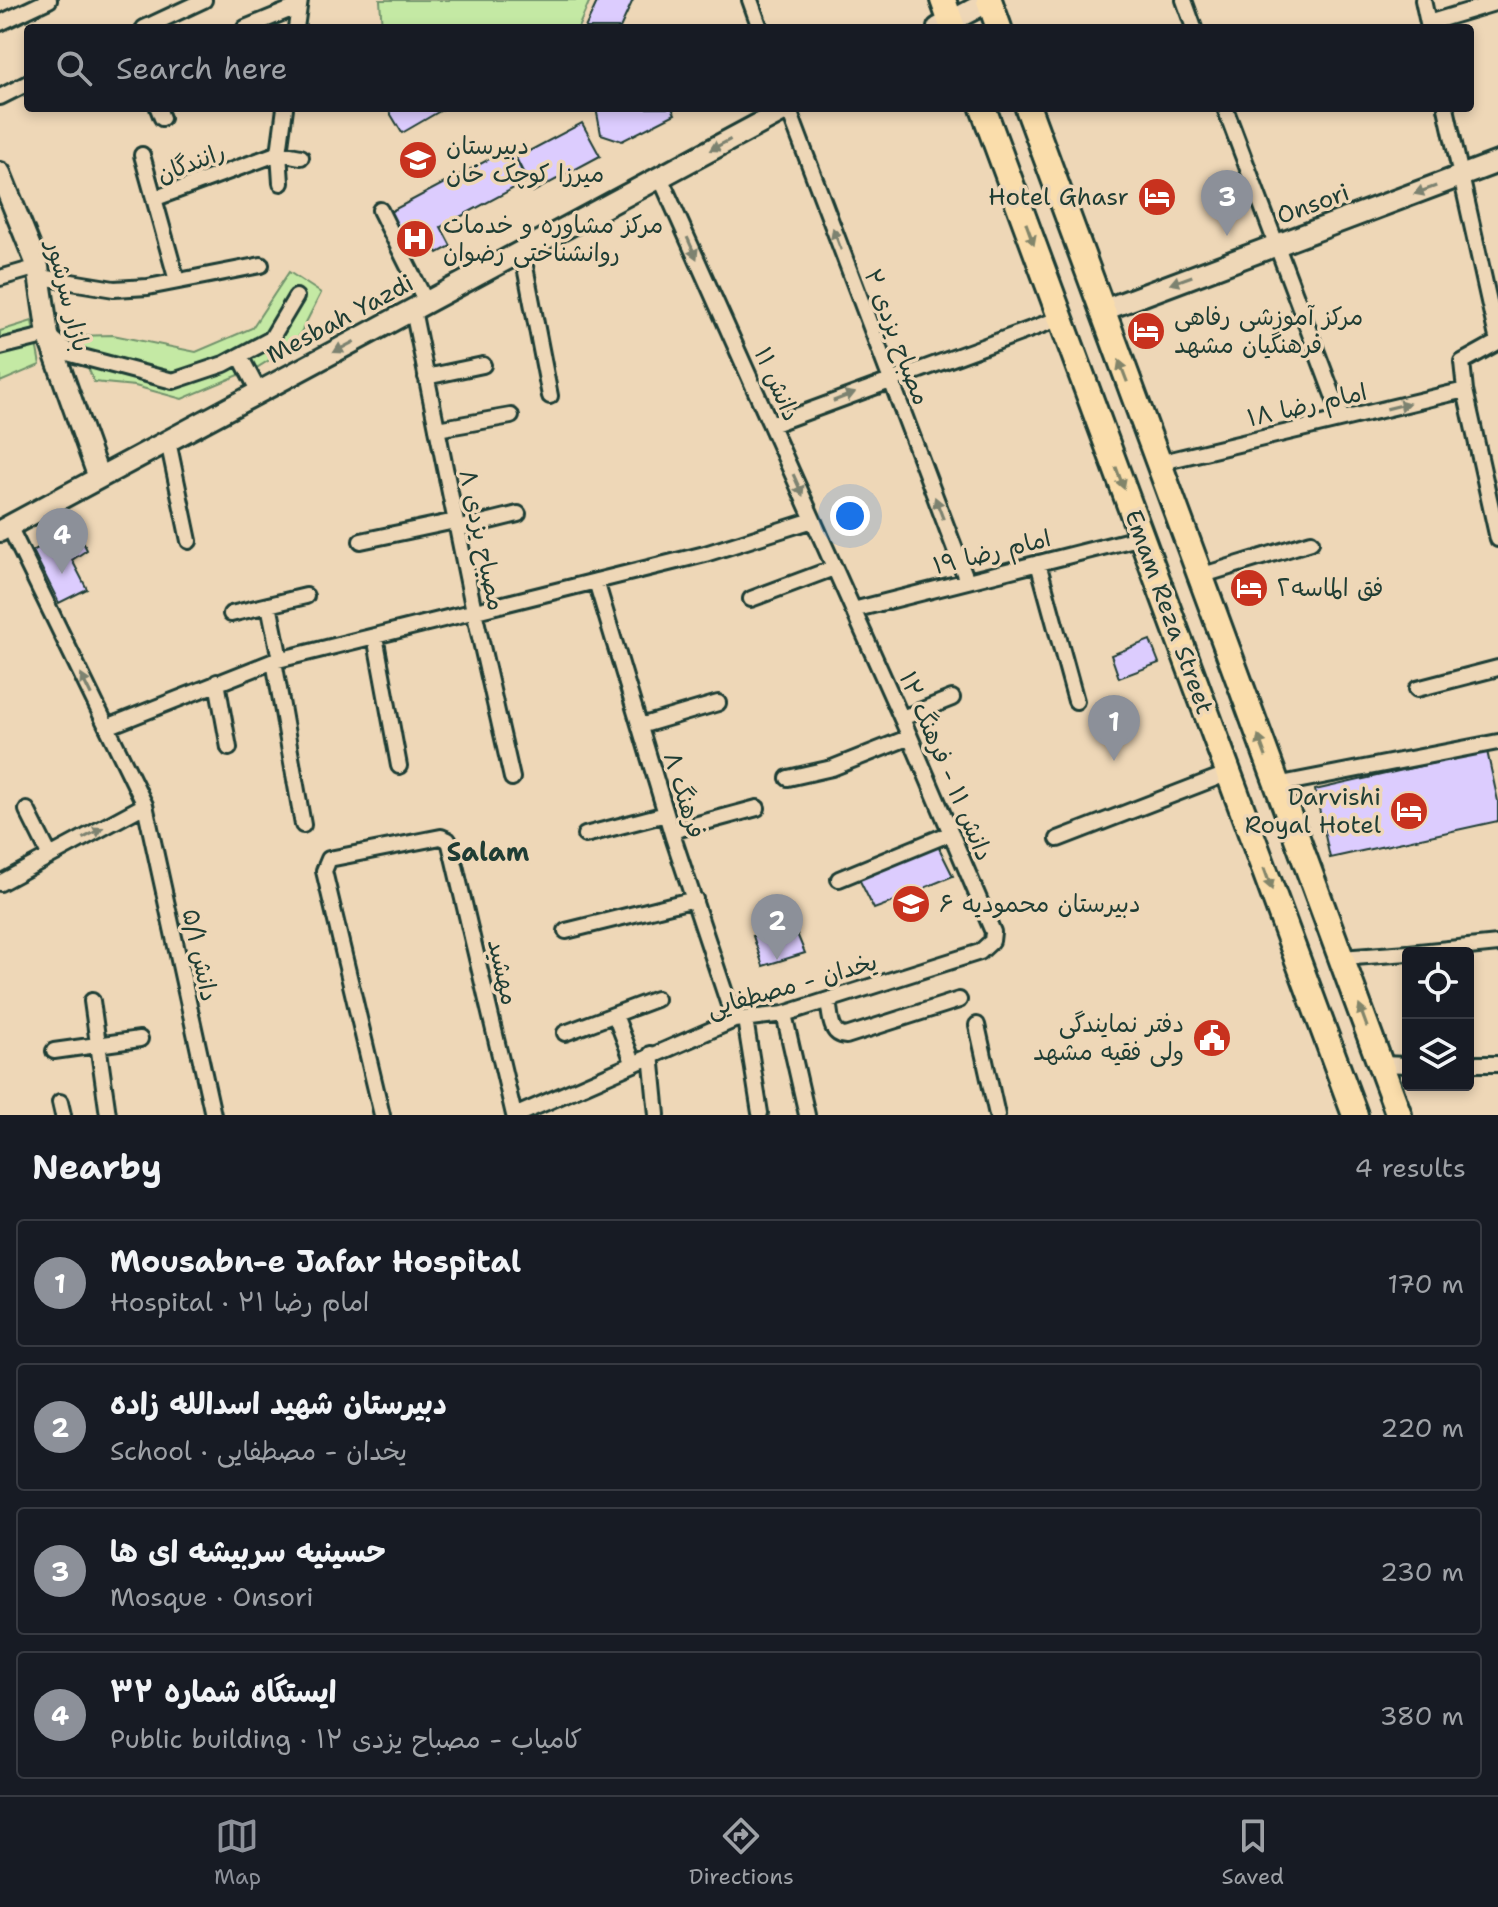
<!DOCTYPE html>
<meta charset="utf-8">
<style>
:root{--surface:#171b24;--page:#20242c;--text:#f1f3f6;--muted:#9ea1a6;--line:#363941;--accent:#8c9099}
body{margin:0;font-family:"Shantell Sans","Playpen Sans Arabic",sans-serif;background:var(--page);color:var(--text)}
.controls{position:absolute;right:24px;bottom:24px;display:grid;overflow:hidden;border-radius:8px;box-shadow:0 4px 12px #0003}
.controls button{width:72px;height:72px;display:grid;place-items:center;padding:0;border:0;border-bottom:2px solid var(--line);background:var(--surface);color:var(--text);font:40px sans-serif}
.you{position:absolute;left:850px;top:516px;width:28px;height:28px;margin:-20px;border:6px solid #fff;border-radius:50%;background:#1a73e8;box-shadow:0 0 0 12px #1a73e833}
.badge{display:grid;place-items:center;width:52px;height:52px;border-radius:50%;background:var(--accent);color:#fff;font-size:26px;font-weight:700}
.pin{position:absolute;translate:-50% -66px;filter:drop-shadow(0 2px 4px #0008)}
.pin::after{content:'';position:absolute;top:42px;width:28px;height:24px;background:inherit;clip-path:polygon(0 0,100% 0,50% 100%)}
.list{margin:0;padding:0;list-style:none}
h2{display:flex;justify-content:space-between;align-items:center;height:104px;margin:0;padding:0 32px;font-size:34px}
h2 small{font-size:26px;font-weight:400;color:var(--muted)}
.list li{display:grid;grid-template-columns:52px 1fr auto;gap:24px;align-items:center;box-sizing:border-box;height:128px;margin:0 16px 16px;padding:0 16px;border:2px solid var(--line);border-radius:8px}
.list b{display:block;font-size:30px;white-space:nowrap}
.list p{margin:0;font-size:26px;white-space:nowrap;color:var(--muted)}
.list em{font-size:26px;font-style:normal;color:var(--muted)}
.icon{flex:none;width:44px;height:44px;fill:none;stroke:currentColor;stroke-width:2;stroke-linecap:round;stroke-linejoin:round}
.map{position:relative;flex:none;width:1498px;height:1115px;overflow:hidden}
.search{position:absolute;background:var(--surface);box-shadow:0 4px 12px #0003;left:24px;right:24px;top:24px;height:88px;display:flex;align-items:center;gap:20px;box-sizing:border-box;padding:0 28px;border-radius:8px;color:var(--muted);font-size:30px}
.sheet{height:680px;background:var(--surface)}
nav{display:flex;justify-content:space-around;align-items:center;box-sizing:border-box;height:112px;border-top:2px solid var(--line);background:var(--surface);font-size:22px;color:var(--muted)}
nav a{display:grid;justify-items:center;gap:4px}
nav .on{color:var(--accent)}
.map>svg:first-child{display:block}
</style>
<div class="map">
<svg width="1498" height="1115" viewBox="0 0 1498 1115">
<rect width="100%" height="100%" fill="#eed7b7"/>
<filter id="ink" filterUnits="userSpaceOnUse"><feTurbulence type="fractalNoise" baseFrequency=".0125" numOctaves="2"/><feDisplacementMap in="SourceGraphic" scale="16" xChannelSelector="R" yChannelSelector="G"/><feConvolveMatrix kernelMatrix="1 2 1 2 8 2 1 2 1" color-interpolation-filters="sRGB"/></filter>
<g filter="url(#ink)">
<path fill="#c4e9a4" stroke="#72936c" stroke-width="2" d="M380,0H590L578,28H382Z
M289,272L321,293L295,344L258,367L182,399L135,386L94,382L75,336L113,335L196,352L252,328Z
M32,321L40,365L0,382V331Z"/>
<path fill="#dcccfe" stroke="#1f3d34" stroke-width="2" d="M598,0H633L620,28H585Z
M387,108H445L402,133Z
M596,108H672L675,114L622,141L601,134Z
M582,123L600,156L533,192L516,158Z
M510,148L527,181L441,227L451,246L438,253L433,244L409,257L386,214Z
M75,526L87,550L72,560L87,589L59,603L33,551Z
M1150,640L1159,663L1119,678L1111,655Z
M1487,751L1498,801V821L1330,858L1315,790Z
M938,846L953,876L926,887L922,897L912,904L903,898L874,909L859,879Z
M793,924L805,953L763,966L753,936Z"/>
<g fill="none" stroke-linecap="round" stroke-linejoin="round">
<defs>
<path id="street" d="M750,0L760,28
M1184,0L1194,28
M1423,0L1429,28
M0,23L49,0
M1428,23L1498,2
M144,28L204,0
M245,28L299,6
M296,28L300,0
M0,97L28,83
M158,108L162,118
M788,108L967,581
M1225,108L1342,419
M1446,108L1498,342L1462,362L1465,390L1498,539
M142,155L177,281
M281,183L279,153L285,108
M156,198L279,153L301,157
M380,210L426,302
M522,251L550,396
M41,277L114,289L148,287L261,265
M0,278L38,267
M413,310L474,611L512,778
M0,347L48,335L71,354L173,381L224,364L271,339L296,297
M240,356L259,392
M426,377L483,365
M771,425L1061,318
M437,429L511,416
M168,441L189,541
M1158,463L1465,390
M9,526L145,805L213,1115
M457,529L518,514
M361,541L455,521
M1038,563L1076,701
M1200,576L1311,542
M596,581L673,837L734,1020
M751,599L834,568
M269,605L280,659
M853,610L1142,537
M231,614L306,596
M375,636L399,766
M274,661L303,825
M217,682L229,748
M1417,689L1498,668
M902,718L952,698
M640,726L718,703
M107,727L274,661L705,554L813,520
M788,778L832,768L910,737
M1276,785L1498,742
M27,810L50,856
M672,831L757,808
M585,835L666,814
M1058,839L1229,773
M839,879L951,833
M0,883L145,805
M566,931L695,899
M1409,953L1498,944
M1341,958L1408,953
M92,1001L108,1115
M828,1001C831,1015 829,1035 846,1036L959,1000
M784,1014L807,1115
M615,1015L633,1062
M745,1019L760,1113
M977,1025L997,1115
M565,1033L656,999
M54,1051L140,1039
M651,1054L657,1115
M1381,1064L1408,1065
M1468,1064H1498
M60,1102L63,1115
M382,1115L324,871L329,859L441,837L448,840L450,844L514,1115
M517,1115L734,1020L784,1014L980,952L992,941L993,932L910,737L660,177"/>
<path id="secondary" d="M938,28L991,0
M0,173L38,267L48,335L99,478
M1101,311L1498,162
M0,531L789,108"/>
<path id="primary" d="M943,0L953,28
M989,0L999,28
M983,108L1355,1115
M1028,108L1399,1115"/>
</defs>
<use href="#street" stroke="#1f3d34" stroke-width="20"/>
<use href="#secondary" stroke="#1f3d34" stroke-width="26"/>
<use href="#primary" stroke="#1f3d34" stroke-width="30"/>
<use href="#street" stroke="#eed7b7" stroke-width="14"/>
<use href="#secondary" stroke="#eed7b7" stroke-width="20"/>
<use href="#primary" stroke="#faddab" stroke-width="24"/>
</g>
<defs><path id="oneway-solid" d="M-6-.8H1V-3.2L6.5 0L1 3.2V.8H-6Z" transform="scale(2)"/></defs>
<g fill="#7c826f">
<use href="#oneway-solid" transform="translate(720 145) rotate(152)"/>
<use href="#oneway-solid" transform="translate(1425 190) rotate(160)"/>
<use href="#oneway-solid" transform="translate(837 239) rotate(-111)"/>
<use href="#oneway-solid" transform="translate(692 248) rotate(66)"/>
<use href="#oneway-solid" transform="translate(1181 280) rotate(160)"/>
<use href="#oneway-solid" transform="translate(344 347) rotate(152)"/>
<use href="#oneway-solid" transform="translate(844 397) rotate(-21)"/>
<use href="#oneway-solid" transform="translate(1398 406) rotate(-14)"/>
<use href="#oneway-solid" transform="translate(798 485) rotate(66)"/>
<use href="#oneway-solid" transform="translate(939 508) rotate(-111)"/>
<use href="#oneway-solid" transform="translate(86 685) rotate(-116)"/>
<use href="#oneway-solid" transform="translate(93 833) rotate(-28)"/>
</g>
<g fill="#82856a">
<use href="#oneway-solid" transform="translate(1030 234) rotate(70)"/>
<use href="#oneway-solid" transform="translate(1123 371) rotate(-111)"/>
<use href="#oneway-solid" transform="translate(1120 478) rotate(70)"/>
<use href="#oneway-solid" transform="translate(1262 746) rotate(-110)"/>
<use href="#oneway-solid" transform="translate(1268 879) rotate(70)"/>
<use href="#oneway-solid" transform="translate(1363 1016) rotate(-110)"/>
</g>
</g>
<defs>
<symbol id="school-disc" viewBox="-11 -11 22 22"><circle r="9.5" fill="#c8321e" stroke="#eed7b7"/><path d="M0-5L7-2L0 1L-7-2ZM-4 1L0 2.5L4 1V4Q0 6-4 4Z" fill="#fff"/></symbol>
<symbol id="hotel-disc" viewBox="-11 -11 22 22"><circle r="9.5" fill="#c8321e" stroke="#eed7b7"/><path d="M-6-4.5h1.5V1H6V5H4.5V3h-9V5H-6ZM-4 0a1.8 1.8 0 1 1 3.6 0ZM.5 0V-2.5h3Q6-2.5 6 0Z" fill="#fff"/></symbol>
<symbol id="hospital-disc" viewBox="-11 -11 22 22"><circle r="9.5" fill="#c8321e" stroke="#eed7b7"/><path d="M-5-5h3v3.5h4V-5h3V5h-3V1.5h-4V5h-3Z" fill="#fff"/></symbol>
<symbol id="civic-disc" viewBox="-11 -11 22 22"><circle r="9.5" fill="#c8321e" stroke="#eed7b7"/><path d="M-.6-6.5H3V-4.5H.6V-3L4-1V1h2V6H-6V1h2V-1L-.6-3ZM-1.2 2.5V6h2.4V2.5Z" fill="#fff"/></symbol>
</defs>
<g fill-rule="evenodd">
<use href="#school-disc" x="396" y="138" width="44" height="44"/>
<use href="#hotel-disc" x="1135" y="175" width="44" height="44"/>
<use href="#hospital-disc" x="393" y="217" width="44" height="44"/>
<use href="#hotel-disc" x="1124" y="309" width="44" height="44"/>
<use href="#hotel-disc" x="1227" y="566" width="44" height="44"/>
<use href="#hotel-disc" x="1387" y="789" width="44" height="44"/>
<use href="#school-disc" x="889" y="882" width="44" height="44"/>
<use href="#civic-disc" x="1190" y="1016" width="44" height="44"/>
</g>
<g text-anchor="middle" stroke-width="7" stroke-linejoin="round" paint-order="stroke">
<g font-size="24" fill="#1f3d34" stroke="#eed7b7" text-anchor="start">
<text x="446" y="154">دبیرستان<tspan x="446" dy="28">میرزا کوچک خان</tspan></text>
<text x="1129" y="205" text-anchor="end">Hotel Ghasr</text>
<text x="443" y="233">مرکز مشاوره و خدمات<tspan x="443" dy="28">روانشناختی رضوان</tspan></text>
<text x="1174" y="325">مرکز آموزشی رفاهی<tspan x="1174" dy="28">فرهنگیان مشهد</tspan></text>
<text x="1277" y="596">فق الماسه٢</text>
<text x="1381" y="805" text-anchor="end">Darvishi<tspan x="1381" dy="28">Royal Hotel</tspan></text>
<text x="939" y="912">دبیرستان محمودیه ۶</text>
<text x="1184" y="1032" text-anchor="end">دفتر نمایندگی<tspan x="1184" dy="28">ولی فقیه مشهد</tspan></text>
</g>
<g font-size="24" fill="#1f3d34" stroke="#eed7b7">
<text transform="translate(191 163) rotate(-21)" y="8">رانندگان</text>
<text transform="translate(1313 204) rotate(-20)" y="8">Onsori</text>
<text transform="translate(68 296) rotate(76)" y="8">بازار سرشور</text>
<text transform="translate(340 319) rotate(-28)" y="8">Mesbah Yazdi</text>
<text transform="translate(897 337) rotate(69)" y="8">مصباح یزدی ۲</text>
<text transform="translate(777 384) rotate(66)" y="8">دانش ۱۱</text>
<text transform="translate(1307 405) rotate(-13)" y="8">امام رضا ۱۸</text>
<text transform="translate(482 540) rotate(78)" y="8">مصباح یزدی ۸</text>
<text transform="translate(992 552) rotate(-14)" y="8">امام رضا ۱۹</text>
<text transform="translate(1169 612) rotate(70)" y="8">Emam Reza Street</text>
<text transform="translate(946 766) rotate(67)" y="8">دانش ۱۱ - فرهنگ ۱۲</text>
<text transform="translate(684 795) rotate(73)" y="8">فرهنگ ۸</text>
<text transform="translate(200 955) rotate(78)" y="8">دانش ۵/۱</text>
<text transform="translate(503 972) rotate(77)" y="8">مهشید</text>
<text transform="translate(792 985) rotate(-16)" y="8">یخدان - مصطفایی</text>
</g>
<g font-size="26" font-weight="bold" fill="#1f3d34" stroke="#eed7b7">
<text x="488" y="861">Salam</text>
</g>
</g>
</svg>
<div class="controls">
<button><svg class="icon" aria-label="locate" viewBox="0 0 24 24"><circle cx="12" cy="12" r="6"/><path d="M12 2v4M12 18v4M2 12h4M18 12h4"/></svg></button>
<button><svg class="icon" aria-label="layers" viewBox="0 0 24 24"><path d="M12 4l9 5-9 5-9-5zM3 14l9 5 9-5"/></svg></button>
</div>
<div class="you"></div>
<div class="pin badge" style="left:1114px;top:761px">1</div>
<div class="pin badge" style="left:777px;top:960px">2</div>
<div class="pin badge" style="left:1227px;top:236px">3</div>
<div class="pin badge" style="left:62px;top:574px">4</div>
<div class="search"><svg class="icon" aria-label="search" viewBox="0 0 24 24"><circle cx="10" cy="10" r="6"/><path d="M15 15l6 6"/></svg>Search here</div>
</div>
<section class="sheet">
<h2>Nearby<small>4 results</small></h2>
<ul class="list">
<li><span class="badge">1</span><div><b>Mousabn-e Jafar Hospital</b><p>Hospital · امام رضا ۲۱</p></div><em>170 m</em></li>
<li><span class="badge">2</span><div><b>دبیرستان شهید اسدالله زاده</b><p>School · یخدان - مصطفایی</p></div><em>220 m</em></li>
<li><span class="badge">3</span><div><b>حسینیه سربیشه ای ها</b><p>Mosque · Onsori</p></div><em>230 m</em></li>
<li><span class="badge">4</span><div><b>ایستگاه شماره ۳۲</b><p>Public building · کامیاب - مصباح یزدی ۱۲</p></div><em>380 m</em></li>
</ul>
</section>
<nav>
<a class="on"><svg class="icon" aria-label="map" viewBox="0 0 24 24"><path d="M3 6l6-2 6 2 6-2v14l-6 2-6-2-6 2zM9 4v14M15 6v14"/></svg>Map</a>
<a><svg class="icon" aria-label="directions" viewBox="0 0 24 24"><path d="M12 3l9 9-9 9-9-9zM9 14v-3h6M13 9l2 2-2 2"/></svg>Directions</a>
<a><svg class="icon" aria-label="saved" viewBox="0 0 24 24"><path d="M7 4h10v16l-5-4-5 4z"/></svg>Saved</a>
</nav>
